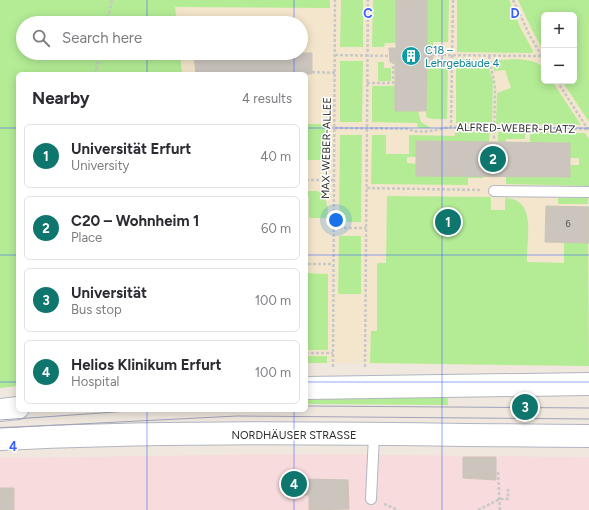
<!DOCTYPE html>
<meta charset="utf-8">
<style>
:root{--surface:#fff;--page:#f7f7f7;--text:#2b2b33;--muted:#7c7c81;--line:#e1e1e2;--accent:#0f766e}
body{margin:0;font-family:Figtree,sans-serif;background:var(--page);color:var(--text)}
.controls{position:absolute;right:12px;top:12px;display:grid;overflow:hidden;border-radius:6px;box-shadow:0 2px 10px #0003}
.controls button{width:36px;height:36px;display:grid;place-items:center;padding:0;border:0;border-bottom:1px solid var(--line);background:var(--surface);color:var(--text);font:20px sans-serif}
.you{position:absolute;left:336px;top:220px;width:14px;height:14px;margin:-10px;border:3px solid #fff;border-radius:50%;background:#1a73e8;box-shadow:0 0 0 6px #1a73e833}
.badge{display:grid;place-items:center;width:26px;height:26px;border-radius:50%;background:var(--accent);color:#fff;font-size:13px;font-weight:700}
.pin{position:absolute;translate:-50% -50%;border:2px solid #fff;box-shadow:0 1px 4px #0006}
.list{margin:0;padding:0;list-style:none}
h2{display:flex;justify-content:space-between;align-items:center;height:52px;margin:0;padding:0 16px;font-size:17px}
h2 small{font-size:13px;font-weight:400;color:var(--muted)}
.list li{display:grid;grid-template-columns:26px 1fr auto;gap:12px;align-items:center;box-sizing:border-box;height:64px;margin:0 8px 8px;padding:0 8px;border:1px solid var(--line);border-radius:6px}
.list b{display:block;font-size:15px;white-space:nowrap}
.list p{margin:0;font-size:13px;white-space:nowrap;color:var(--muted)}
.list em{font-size:13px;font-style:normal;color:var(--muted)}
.icon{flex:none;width:22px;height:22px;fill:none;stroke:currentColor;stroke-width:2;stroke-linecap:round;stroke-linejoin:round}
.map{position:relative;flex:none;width:589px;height:510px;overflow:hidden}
.search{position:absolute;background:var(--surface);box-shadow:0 2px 10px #0003;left:16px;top:16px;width:292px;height:44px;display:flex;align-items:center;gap:10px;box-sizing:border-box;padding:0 14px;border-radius:22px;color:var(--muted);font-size:15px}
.panel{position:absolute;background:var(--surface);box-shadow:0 2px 10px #0003;left:16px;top:72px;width:292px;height:340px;border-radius:6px}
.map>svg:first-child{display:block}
</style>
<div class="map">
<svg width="589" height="510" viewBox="0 0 589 510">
<rect width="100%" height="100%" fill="#f0e8de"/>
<path fill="#f3e6cc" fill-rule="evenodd" d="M0,0H589V366L306,363V74H18V386L0,388ZM544,15H574V81H544ZM23,23H301V53H23Z"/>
<path fill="#f7dbdd" d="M300,454L589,457V510H0V458Z"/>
<path fill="#b3ec95" d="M0,0H330V8L175,7L177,23H23V53H180L182,74H18V386L0,388Z
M341,0H363V47H340Z
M373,0H396V43H385L384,47H372Z
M427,0H449L448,42H433V48H427Z
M457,0H509L521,29L533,51L532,53L457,52Z
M518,0H589V122L562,81H574V15H544V52L532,30Z
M456,59L487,60L493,82L492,125L456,123Z
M493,60C509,60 532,56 544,68V81H552L581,125L496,124L497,93L511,88L505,70L494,71Z
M340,61H363L362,122H340Z
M378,62H384V68H391V81H378Z
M427,65H448L447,119H432L426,117Z
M372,86H395V110L418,111L421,122L431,128H418L417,123L372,122Z
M306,124H329L325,160H306Z
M455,132H490L489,142L416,141V157H407V163L416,164V176H483V178H468V185L371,184L372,135H386V154H409V135L455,136Z
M498,132H525V139H506V142H498Z
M530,132L585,133L589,139V186L506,184V177H570V165H579V158H570V143L530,142Z
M340,135H362L361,222H339Z
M306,191H317L324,194L328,209L327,218H309V197H306Z
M387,196L491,197V210H505V198C538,199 526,240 527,262L564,263V243H588L589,366L370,363L371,331H377V263H386Z
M558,198H588V204H558Z
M339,236H361V294H338Z
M308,273L328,274V350H306Z
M306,356H327V363H306Z
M447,393L448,405L306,404V395Z"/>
<path fill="#cbc5be" stroke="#ccc4b7" d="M396,0H427V48H433V55L432,65H427L426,111H395V62H390L389,48H396Z
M194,53H312V74H196Z
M416,141L570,143V177L416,176Z
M546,206L589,207V243L545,242Z
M463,457H496V480L463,478Z
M305,479L348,480L349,509L309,510V495H304Z
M0,488H14V510H0Z"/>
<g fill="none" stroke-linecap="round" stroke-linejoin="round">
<defs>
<path id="lane" d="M494,191L589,192
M371,499L374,435"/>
<path id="secondary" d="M306,388L589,384
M0,410L18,408
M0,439C196,429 393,435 589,436"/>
</defs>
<use href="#lane" stroke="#b2b5c2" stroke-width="12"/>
<use href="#secondary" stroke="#b2b5c2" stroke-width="24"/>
<path stroke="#c8c8c8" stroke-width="2.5" stroke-dasharray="3 2" stroke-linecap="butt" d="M453,0L451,127L589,129
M513,0L530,36L544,60
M107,23L112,0
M335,55L390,56
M433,55L541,56
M489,56L495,87L494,140
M312,72L335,73
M95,74L100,53
M557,81L589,131
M367,83H393V62
M335,128L408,129C422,135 437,129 451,127
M306,180H334
M367,188L482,190
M334,228H366
M308,264H333
M306,353H333
M333,367L335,0
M365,367L368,0
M498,472L500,510
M384,504L398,510
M478,510L500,499H508V489"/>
<use href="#lane" stroke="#fff" stroke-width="10"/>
<use href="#secondary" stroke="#fff" stroke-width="22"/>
<path stroke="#a0a3b9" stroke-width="1" d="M306,406L589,408
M0,420L144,410
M0,428L237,416L589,419"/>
</g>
<path fill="none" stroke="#3c60ff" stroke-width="1" stroke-opacity="0.55" d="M147,0V23M294,0V23M442,0V510M147,53V74M294,53V74M0,128H18M306,128H589M0,255H18M306,255H589M0,382H18M306,382H589M147,410V510M294,410V510"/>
<defs>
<symbol id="building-disc" viewBox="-11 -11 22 22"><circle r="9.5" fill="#0f9aa8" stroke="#fff"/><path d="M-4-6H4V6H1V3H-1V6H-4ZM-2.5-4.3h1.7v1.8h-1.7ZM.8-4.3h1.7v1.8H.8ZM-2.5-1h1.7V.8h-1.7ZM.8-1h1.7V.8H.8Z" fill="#fff"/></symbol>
</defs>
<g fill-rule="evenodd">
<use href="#building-disc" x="400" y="45" width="22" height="22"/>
</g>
<g text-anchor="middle" stroke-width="3" stroke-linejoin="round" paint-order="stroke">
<g font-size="9" fill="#545351">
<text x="568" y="227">6</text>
</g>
<g font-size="11" fill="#0d838f" stroke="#fff" text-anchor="start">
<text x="425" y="54">C18 –<tspan x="425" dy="13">Lehrgebäude 4</tspan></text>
</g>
<g font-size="11" fill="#2d2d2d" stroke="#fff">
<text transform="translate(516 128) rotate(1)" y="4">ALFRED-WEBER-PLATZ</text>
<text transform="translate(326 148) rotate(-89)" y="4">MAX-WEBER-ALLEE</text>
<text x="294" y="439">NORDHÄUSER STRASSE</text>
</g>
</g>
<g font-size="13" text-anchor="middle" font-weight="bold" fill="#3c60ff" stroke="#fff" stroke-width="3" stroke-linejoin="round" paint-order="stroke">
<text x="368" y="18">C</text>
<text x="515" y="18">D</text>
<text x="13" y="451">4</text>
</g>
</svg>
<div class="controls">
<button>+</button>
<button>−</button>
</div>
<div class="you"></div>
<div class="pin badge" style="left:448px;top:222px">1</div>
<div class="pin badge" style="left:493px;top:159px">2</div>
<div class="pin badge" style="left:525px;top:407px">3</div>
<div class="pin badge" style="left:294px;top:484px">4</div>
<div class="search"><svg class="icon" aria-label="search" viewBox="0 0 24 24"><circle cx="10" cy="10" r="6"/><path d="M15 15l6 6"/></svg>Search here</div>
<section class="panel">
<h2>Nearby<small>4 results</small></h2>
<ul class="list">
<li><span class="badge">1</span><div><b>Universität Erfurt</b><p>University</p></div><em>40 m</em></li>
<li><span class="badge">2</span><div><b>C20 – Wohnheim 1</b><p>Place</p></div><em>60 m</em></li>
<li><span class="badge">3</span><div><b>Universität</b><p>Bus stop</p></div><em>100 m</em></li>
<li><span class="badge">4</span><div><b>Helios Klinikum Erfurt</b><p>Hospital</p></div><em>100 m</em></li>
</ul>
</section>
</div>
